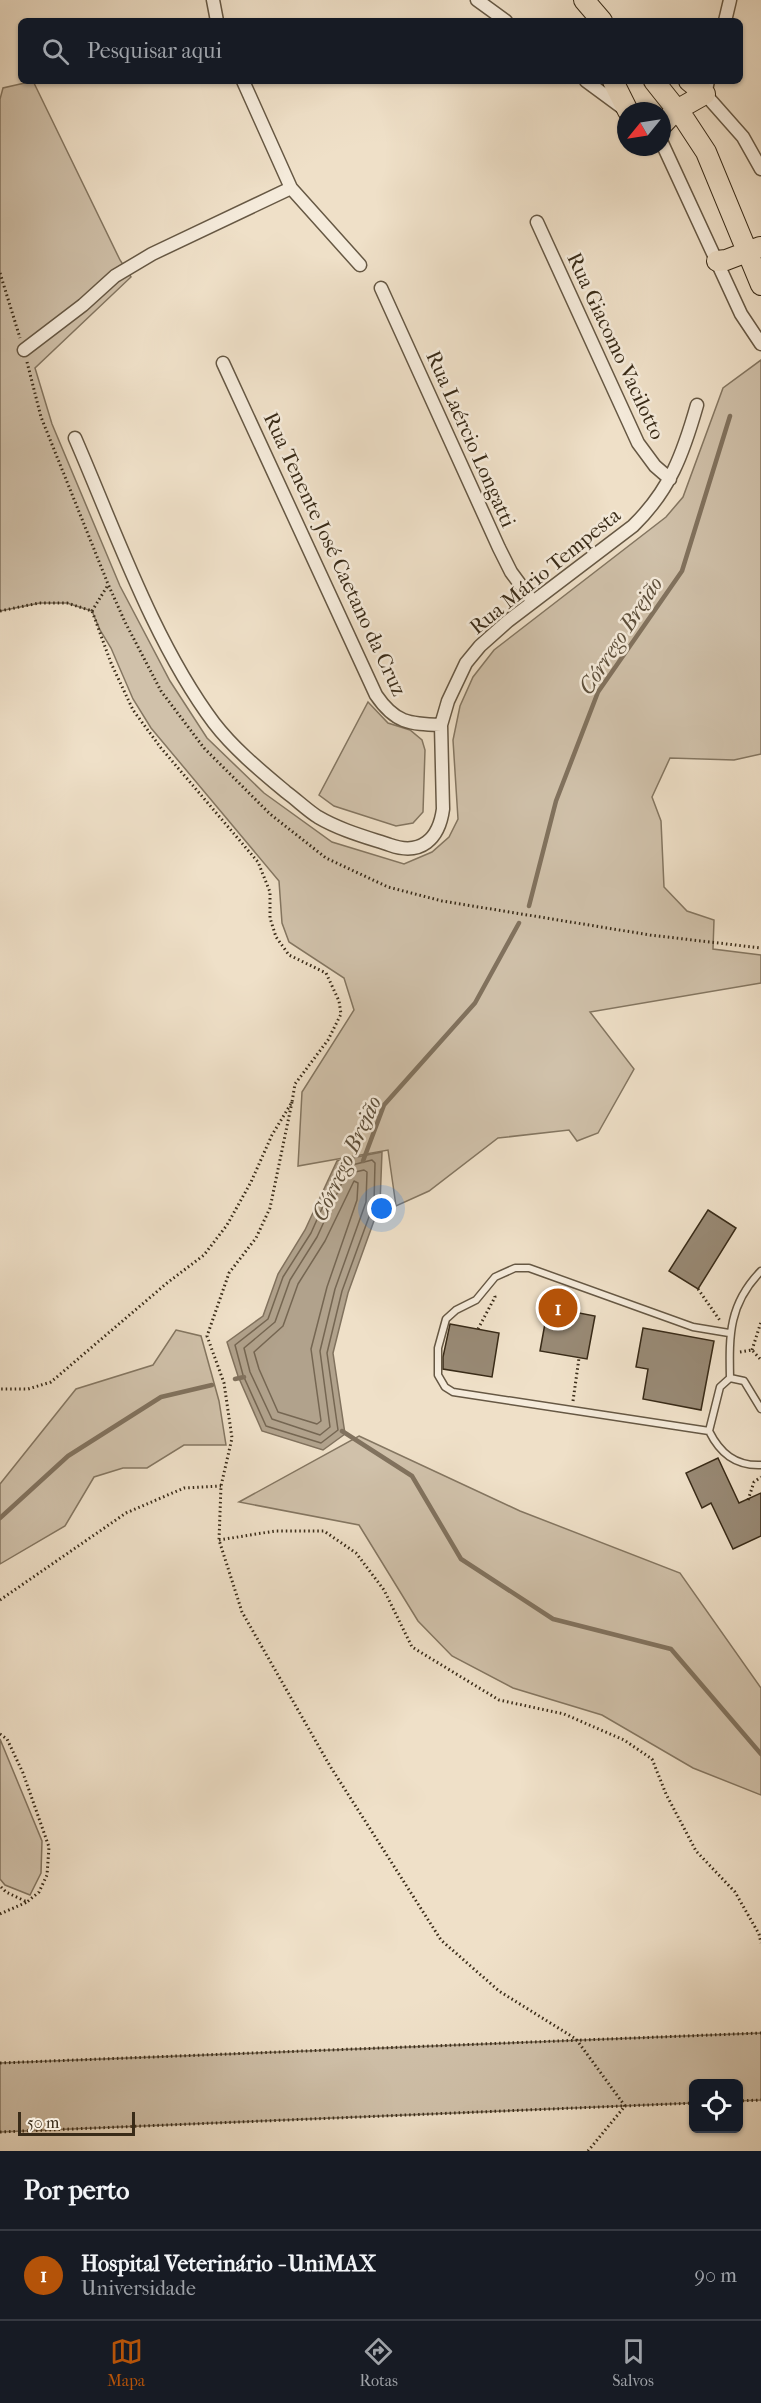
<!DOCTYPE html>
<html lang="pt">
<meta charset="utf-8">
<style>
:root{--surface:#171b24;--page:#20242c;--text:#f1f3f6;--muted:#9ea1a6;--line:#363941;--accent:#b45309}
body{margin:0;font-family:"IM FELL French Canon",serif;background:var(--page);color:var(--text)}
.controls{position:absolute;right:18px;bottom:18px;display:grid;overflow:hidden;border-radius:9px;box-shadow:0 2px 4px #0004}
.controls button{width:54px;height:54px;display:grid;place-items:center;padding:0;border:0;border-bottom:2px solid var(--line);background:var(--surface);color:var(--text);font:30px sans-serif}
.compass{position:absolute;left:617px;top:102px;width:54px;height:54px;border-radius:50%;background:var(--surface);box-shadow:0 2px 4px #0004;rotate:240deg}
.scale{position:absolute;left:18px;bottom:15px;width:117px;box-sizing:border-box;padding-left:6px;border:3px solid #392b18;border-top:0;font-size:16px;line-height:21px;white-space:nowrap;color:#392b18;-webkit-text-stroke:4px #f5ebdb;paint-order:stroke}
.you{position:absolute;left:382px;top:1209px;width:21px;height:21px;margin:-15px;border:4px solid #fff;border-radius:50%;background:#1a73e8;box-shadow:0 0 0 9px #1a73e833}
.badge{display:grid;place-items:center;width:39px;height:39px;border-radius:50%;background:var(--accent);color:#fff;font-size:20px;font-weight:700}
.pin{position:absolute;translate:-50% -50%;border:3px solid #fff;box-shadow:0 2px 6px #0006}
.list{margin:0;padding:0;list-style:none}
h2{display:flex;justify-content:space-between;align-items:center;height:78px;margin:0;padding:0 24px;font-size:26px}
h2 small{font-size:20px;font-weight:400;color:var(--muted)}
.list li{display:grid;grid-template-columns:39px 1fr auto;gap:18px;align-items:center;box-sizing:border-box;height:90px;padding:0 24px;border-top:2px solid var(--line)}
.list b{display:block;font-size:22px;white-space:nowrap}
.list p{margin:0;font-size:20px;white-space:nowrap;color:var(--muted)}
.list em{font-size:20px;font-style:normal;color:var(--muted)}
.icon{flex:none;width:33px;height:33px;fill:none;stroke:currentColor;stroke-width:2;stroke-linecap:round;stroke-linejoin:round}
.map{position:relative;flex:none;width:761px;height:2151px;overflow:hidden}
.search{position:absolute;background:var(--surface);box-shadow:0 2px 4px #0004;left:18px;right:18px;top:18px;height:66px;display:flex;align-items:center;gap:15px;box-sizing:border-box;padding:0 21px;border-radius:9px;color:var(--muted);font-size:22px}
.sheet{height:168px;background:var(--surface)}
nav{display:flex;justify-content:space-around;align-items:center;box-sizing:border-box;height:84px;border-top:2px solid var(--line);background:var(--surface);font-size:16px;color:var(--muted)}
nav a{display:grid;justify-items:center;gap:3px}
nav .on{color:var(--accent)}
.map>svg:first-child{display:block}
</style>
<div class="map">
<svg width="761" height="2151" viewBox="0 0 761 2151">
<rect width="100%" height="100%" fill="#efe0c8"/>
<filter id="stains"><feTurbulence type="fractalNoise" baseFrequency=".00333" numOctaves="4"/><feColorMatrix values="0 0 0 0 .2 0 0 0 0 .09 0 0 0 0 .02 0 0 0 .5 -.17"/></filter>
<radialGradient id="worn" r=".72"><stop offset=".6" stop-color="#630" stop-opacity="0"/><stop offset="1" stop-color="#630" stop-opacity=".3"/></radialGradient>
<path fill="#d0c1aa" stroke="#847661" stroke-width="1.5" d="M33,81L120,260L131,277L35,368L52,424L120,586L170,681L207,738L264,793L332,842L404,864L432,852L449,837L458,819L453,740L460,706L473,677L494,650L666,517L683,497L723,388L761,360V754L734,760L670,758L652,797L661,821L664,887L687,911L714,920L713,949L761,955V983L590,1012L634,1069L598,1133L577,1141L569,1130L498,1138L429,1191L396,1206L388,1150L298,1166L302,1092L354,1010L344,978L289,942L282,923L279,881L151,728L133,699L111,648L100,630L92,611L67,603H40L0,611V99L3,88Z
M368,702L388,723L410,730L422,740L425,750L423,812L413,823L396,826L334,806L319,795Z
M176,1330L201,1336L219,1401L226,1445H184L147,1468H123L94,1477L65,1526L0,1564V1484L76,1389L153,1365Z
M359,1436L520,1511L680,1573L761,1688V1795L693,1768L602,1715L513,1688L452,1656L418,1621L359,1525L239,1502Z
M0,1739L42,1841L41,1873L30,1895L5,1885L0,1879Z
M761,2033V2100L739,2101L738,2084H694L693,2103L0,2132V2063Z"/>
<path fill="#b1a28c" stroke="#81725e" stroke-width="1.5" d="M382,1152L380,1204L348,1293L333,1353L345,1434L323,1450L262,1431L238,1376L227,1342L263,1316L278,1274L305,1230L337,1161Z"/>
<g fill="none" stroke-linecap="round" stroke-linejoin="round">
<path stroke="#756652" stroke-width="1.5" d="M372,1160L375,1163L374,1203L342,1291L327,1353L338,1430L321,1443L266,1426L243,1375L235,1345L268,1319L283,1277L311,1233L340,1168Z
M364,1170L367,1172L366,1202L335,1289L320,1351L330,1427L320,1435L272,1419L250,1372L244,1348L275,1322L290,1280L317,1237L346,1174Z
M354,1181L358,1183L357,1200L327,1287L311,1349L321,1421L317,1424L278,1412L259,1369L254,1352L283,1326L298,1284L325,1241Z"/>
<path stroke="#81725e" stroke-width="4.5" d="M529,906L556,801L598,692L682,571L730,416
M363,1161L384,1105L475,1003L519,923
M235,1379L244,1377
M342,1431L412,1476L461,1559L553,1619L671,1649L761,1754
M0,1518L68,1456L161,1397L212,1385"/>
</g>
<path fill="#988974" stroke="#392b18" stroke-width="1.5" d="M708,1210L736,1228L698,1289L669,1271Z
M548,1307L595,1316L587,1359L540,1351Z
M450,1324L499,1333L492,1377L443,1369V1357Z
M643,1328L714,1341L701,1410L643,1399L648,1369L636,1367Z
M718,1458L739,1503L761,1493V1536L733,1549L711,1503L702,1508L686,1473Z"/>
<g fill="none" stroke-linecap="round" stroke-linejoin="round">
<defs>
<path id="service" d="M730,1378C729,1334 729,1304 761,1271
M761,1409L744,1381L730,1378L720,1387L709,1431C720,1453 735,1466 761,1465
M709,1431L453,1392L445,1387L438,1375V1348L446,1319L456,1310L476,1300L495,1277L515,1268H529L693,1327L729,1333"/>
<path id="minor" d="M213,0L217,21
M477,0L506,21
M725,21L730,0
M243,81L291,188L360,265
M586,81L624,109
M708,81L705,94L743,137L761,169
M662,143L741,314L761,344
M537,222L638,443L655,466L670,479
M381,288L499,548L511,572L533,602
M24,350L83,305L115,276L152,254L291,188
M223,363L376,695C395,723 409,724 441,725
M75,438C115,530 154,643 214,723C234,749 261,771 286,792C297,800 307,810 318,817C340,830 366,837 390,845C421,856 439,839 443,809L441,725L448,701L466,663L480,646L508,621L633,526C670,490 683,454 697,405"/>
<path id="primary" d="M584,0L602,21
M613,81L628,111
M654,81L685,120L706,152L761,285
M662,125L675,111L705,94L689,81
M717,261L726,260L760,247"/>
</defs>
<use href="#service" stroke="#665844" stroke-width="9"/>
<use href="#minor" stroke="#665844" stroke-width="15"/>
<use href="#primary" stroke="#392b18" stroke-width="22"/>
<path stroke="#392b18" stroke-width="3" stroke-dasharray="1.5 3" stroke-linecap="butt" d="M0,273L20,338
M27,362L41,417L108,584L125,622L161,691L204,748L270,814L326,858L388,887L442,901L650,935L761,948
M0,611L39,603H67L92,611L111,663L133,710L161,748L258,862L270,892V918L276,937L289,955L326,973L339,1001L341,1014L328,1040L295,1084L292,1102L272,1135L251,1182L227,1225L204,1255L167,1283L51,1382L28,1389H0
M92,611L108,585
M292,1102L270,1208L256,1238L229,1273L207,1336L224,1383L232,1438L221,1486L219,1540L242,1612L330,1766L441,1940L499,1991L576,2039L625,2106L588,2151
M698,1289L721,1322
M554,1308V1289
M478,1329L495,1297L494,1293
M752,1350L761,1322
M740,1352L752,1350L761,1360
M573,1401L579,1358
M748,1500L754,1482L761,1477
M219,1540L275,1531H324L356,1553L384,1590L412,1647L499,1700L564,1714L624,1740L652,1759L666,1794L696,1851L735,1892L759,1934L761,1943
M0,1600L126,1513L184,1488L221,1486
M0,1734L7,1739L23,1773L49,1847L47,1875L39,1892L27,1902L6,1892L0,1886
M0,1914L27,1902
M0,2063L761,2033
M738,2101L761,2100
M0,2132L694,2103"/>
<use href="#service" stroke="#f5ebdb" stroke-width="6"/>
<use href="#minor" stroke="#f5ebdb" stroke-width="12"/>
<use href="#primary" stroke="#efe0c8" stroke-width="20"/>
</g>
<g text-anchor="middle" stroke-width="5" stroke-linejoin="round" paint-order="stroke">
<g font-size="21" fill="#392b18" stroke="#f5ebdb">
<text transform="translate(616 346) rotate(65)" y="7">Rua Giacomo Vacilotto</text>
<text transform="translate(471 439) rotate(66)" y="7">Rua Laércio Longatti</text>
<text transform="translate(335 554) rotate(65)" y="7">Rua Tenente José Caetano da Cruz</text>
<text transform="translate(545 571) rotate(-39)" y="7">Rua Mário Tempesta</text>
</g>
<g font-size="22" font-style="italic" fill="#5d4f3b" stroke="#f5ebdb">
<text transform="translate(620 635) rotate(-57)" y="8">Córrego Brejão</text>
<text transform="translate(346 1158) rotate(-65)" y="8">Córrego Brejão</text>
</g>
</g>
<rect width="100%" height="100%" filter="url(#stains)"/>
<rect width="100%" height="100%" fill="url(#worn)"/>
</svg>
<div class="controls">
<button><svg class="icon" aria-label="locate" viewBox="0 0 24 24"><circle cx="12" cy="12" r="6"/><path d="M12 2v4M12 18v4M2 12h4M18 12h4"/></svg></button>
</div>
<svg class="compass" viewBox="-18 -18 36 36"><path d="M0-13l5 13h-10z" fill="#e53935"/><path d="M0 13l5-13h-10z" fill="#9ea1a6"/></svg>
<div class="scale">50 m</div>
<div class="you"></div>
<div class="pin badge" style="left:558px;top:1308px">1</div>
<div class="search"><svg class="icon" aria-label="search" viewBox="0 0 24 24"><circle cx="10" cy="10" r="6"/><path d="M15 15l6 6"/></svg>Pesquisar aqui</div>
</div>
<section class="sheet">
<h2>Por perto<small></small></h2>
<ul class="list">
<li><span class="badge">1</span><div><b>Hospital Veterinário - UniMAX</b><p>Universidade</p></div><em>90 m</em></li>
</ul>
</section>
<nav>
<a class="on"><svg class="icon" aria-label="map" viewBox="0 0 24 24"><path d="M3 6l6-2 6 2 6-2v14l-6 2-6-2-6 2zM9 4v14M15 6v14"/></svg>Mapa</a>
<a><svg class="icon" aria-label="directions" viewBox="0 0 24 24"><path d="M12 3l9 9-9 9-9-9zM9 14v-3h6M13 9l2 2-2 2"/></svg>Rotas</a>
<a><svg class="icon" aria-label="saved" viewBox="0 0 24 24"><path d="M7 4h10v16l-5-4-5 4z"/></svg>Salvos</a>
</nav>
